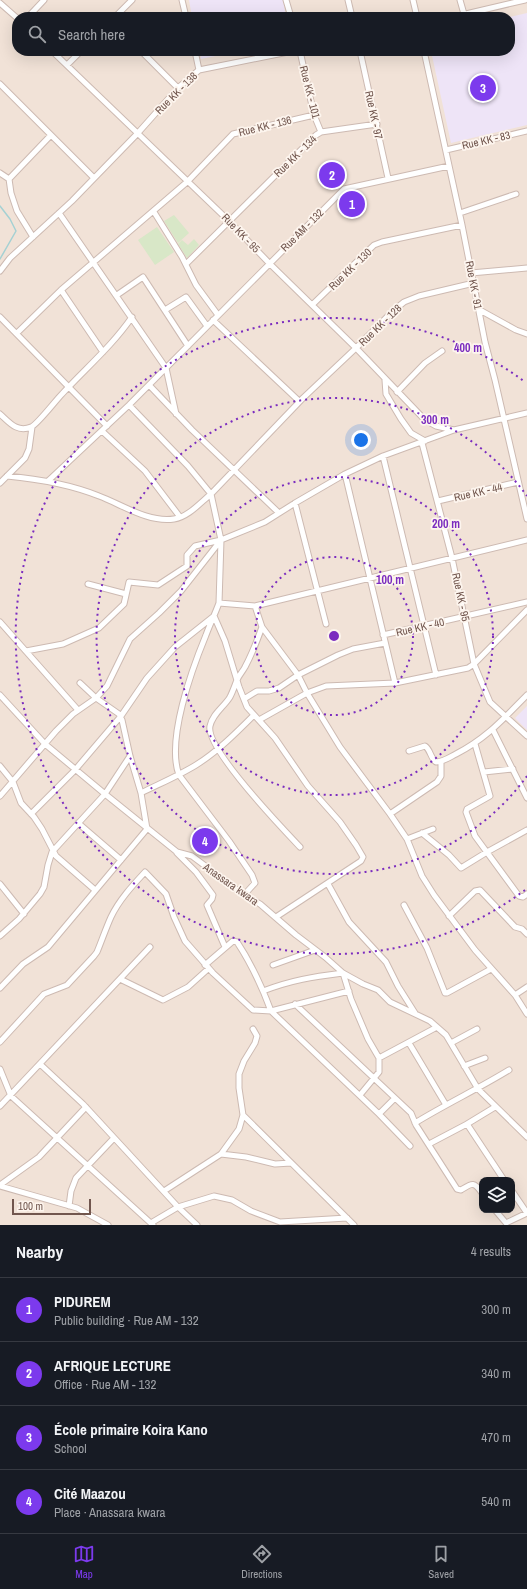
<!DOCTYPE html>
<meta charset="utf-8">
<style>
:root{--surface:#171b24;--page:#20242c;--text:#f1f3f6;--muted:#9ea1a6;--line:#363941;--accent:#7c3aed}
body{margin:0;font-family:"Archivo Narrow",sans-serif;background:var(--page);color:var(--text)}
.controls{position:absolute;right:12px;bottom:12px;display:grid;overflow:hidden;border-radius:8px;box-shadow:0 4px 16px #0002}
.controls button{width:36px;height:36px;display:grid;place-items:center;padding:0;border:0;border-bottom:1px solid var(--line);background:var(--surface);color:var(--text);font:20px sans-serif}
.scale{position:absolute;left:12px;bottom:10px;width:79px;box-sizing:border-box;padding-left:4px;border:2px solid #71564e;border-top:0;font-size:11px;line-height:14px;white-space:nowrap;color:#71564e;-webkit-text-stroke:3px #fdf5ee;paint-order:stroke}
.you{position:absolute;left:361px;top:440px;width:14px;height:14px;margin:-10px;border:3px solid #fff;border-radius:50%;background:#1a73e8;box-shadow:0 0 0 6px #1a73e833}
.badge{display:grid;place-items:center;width:26px;height:26px;border-radius:50%;background:var(--accent);color:#fff;font-size:13px;font-weight:700}
.pin{position:absolute;translate:-50% -50%;border:2px solid #fff;box-shadow:0 1px 4px #0006}
.list{margin:0;padding:0;list-style:none}
h2{display:flex;justify-content:space-between;align-items:center;height:52px;margin:0;padding:0 16px;font-size:17px}
h2 small{font-size:13px;font-weight:400;color:var(--muted)}
.list li{display:grid;grid-template-columns:26px 1fr auto;gap:12px;align-items:center;box-sizing:border-box;height:64px;padding:0 16px;border-top:1px solid var(--line)}
.list b{display:block;font-size:15px;white-space:nowrap}
.list p{margin:0;font-size:13px;white-space:nowrap;color:var(--muted)}
.list em{font-size:13px;font-style:normal;color:var(--muted)}
.icon{flex:none;width:22px;height:22px;fill:none;stroke:currentColor;stroke-width:2;stroke-linecap:round;stroke-linejoin:round}
.map{position:relative;flex:none;width:527px;height:1225px;overflow:hidden}
.search{position:absolute;background:var(--surface);box-shadow:0 4px 16px #0002;left:12px;right:12px;top:12px;height:44px;display:flex;align-items:center;gap:10px;box-sizing:border-box;padding:0 14px;border-radius:16px;color:var(--muted);font-size:15px}
.sheet{height:308px;background:var(--surface)}
nav{display:flex;justify-content:space-around;align-items:center;box-sizing:border-box;height:56px;border-top:1px solid var(--line);background:var(--surface);font-size:11px;color:var(--muted)}
nav a{display:grid;justify-items:center;gap:2px}
nav .on{color:var(--accent)}
.map>svg:first-child{display:block}
</style>
<div class="map">
<svg width="527" height="1225" viewBox="0 0 527 1225">
<rect width="100%" height="100%" fill="#faf1e8"/>
<path fill="#f1e2d7" fill-rule="evenodd" d="M0,0H527V1225H0ZM17,17H510V51H17ZM482,1180H512V1210H482Z"/>
<path fill="#eee4f7" d="M189,0H283L286,17H192Z
M527,13V125L451,143L431,51H510V17Z
M200,51H240L201,59Z
M527,706V730L515,718Z"/>
<path fill="#d8e7c7" d="M174,215L189,233L178,243L164,221Z
M157,227L174,252L155,265L138,240Z
M194,239L199,245L187,258L178,244L182,240L188,245Z"/>
<g fill="none" stroke-linecap="round" stroke-linejoin="round">
<path stroke="#a5d1d3" stroke-width="1.5" d="M0,206L10,219L16,231L0,259"/>
<defs>
<path id="minor" d="M182,0L186,17
M286,0L291,17
M348,0L352,17
M413,0L417,17
M460,0L464,14
M0,3L17,18
M28,17L44,0
M115,17L132,0
M453,17L525,0
M52,51L229,221L269,263L356,348L425,420L436,426L454,430L527,413
M141,51L178,88
M195,51L199,70
M300,51L314,115L321,132
M360,51L388,178
M424,51L462,225L485,342L495,380L527,519
M67,65L81,51
M0,84L94,178
M446,150L527,131
M0,173L9,179L51,135
M9,179L11,193L17,211L33,237
M154,212L182,257L196,285L218,315
M59,213L166,368L176,414
M460,213L516,194
M186,264L316,135L321,132L377,124
M0,271L10,258L72,201L137,134L178,88L199,70L293,51
M471,273L527,268
M61,290L103,352
M117,295L143,277L188,346
M312,305L374,245L382,242L462,225
M478,309L516,330L527,334
M165,310L186,297L207,326
M0,317L107,426
M213,320L299,401
M17,333L61,290L187,182L233,134L314,115
M385,380L386,394L401,419L411,433L425,441
M149,385L192,430L279,513
M397,392L425,363L442,351
M0,414C9,422 17,433 31,427C37,425 56,400 62,394C86,368 112,346 132,317
M454,430L383,456L345,474L295,503L265,522L221,540L219,603L255,606L527,540
M102,431L145,471L180,517
M422,443L452,558L474,664L490,702L527,736
M383,456L436,675
M345,474L395,683
M7,476C39,479 69,484 99,496C121,504 148,523 174,519C188,517 200,503 211,494L188,466L129,405
M48,481L129,405L344,189L449,166
M0,483L25,458L29,449L32,427
M438,501L518,482
M295,503L326,624
M221,540L211,494L303,398L356,348L392,312L404,302L419,296L474,283
M88,584L126,594
M219,603C215,614 210,624 206,635C192,669 166,740 179,775L229,841L252,875L255,883L244,895
M255,606L262,627L298,675L307,693L340,747L390,814L407,839L422,876L434,895L475,950L515,995L527,1014
M0,622L78,710
M262,627C257,641 252,654 245,667C243,671 239,675 237,680C235,685 233,691 230,697C224,707 213,713 210,726C205,748 283,829 300,847
M383,635L527,602
M26,651L63,644L99,628L124,604L129,582L158,585L187,566V555L195,546L221,540
M80,683L96,698L119,714L122,720L130,756L141,793L147,829
M0,695L45,744L105,794L177,852L192,856L244,895L260,904L296,935L325,957L343,973L363,984L378,990L390,1002L430,1021L446,1035L478,1089L527,1137
M244,699L257,691H269L279,688L298,675L338,655L353,649L385,643
M259,720L307,693L326,686L395,683L468,668L474,664L527,610
M493,730L527,798
M475,744L490,796L467,809L466,812L475,836L519,896L523,897L527,894
M409,751L425,746C431,750 430,758 436,762C443,762 450,757 456,754C487,738 503,719 527,695
M0,766L13,782L21,803L34,817L42,829L56,856L95,890
M484,772L513,769
M141,793C159,784 178,776 196,765C217,752 236,733 254,715
M0,796L56,731L73,714L96,698L107,686L130,639L159,613L181,591L221,540
M31,814L75,770L121,716L147,678L175,647L214,616L225,641L239,687L247,707L275,738L308,786L340,822L356,845L363,857L361,861L276,917
M390,814L437,782L441,776V762
M78,823L121,860
M422,833L449,855L461,868L487,852L527,830
M407,839L433,829
M177,853L196,872L213,895L212,899L207,905L225,947
M0,884L24,914
M328,884L349,922L386,962L398,986L415,1013
M404,905L427,948L445,993H447L491,969
M449,916L475,891L480,890L515,927L522,929L527,934
M0,936L19,919L40,894L44,887L48,865L52,852L105,794L130,756
M205,965L233,941L237,942C251,963 262,987 271,1011L379,1114L395,1098
M273,965L315,950
M120,979L163,1000L188,987L208,969
M0,988L23,964L48,947L147,829
M263,991C292,980 312,977 343,973L351,999L368,1039L379,1058V1072L360,1095
M515,995L527,987
M295,1004L411,1113L416,1125L457,1189L461,1190C472,1183 474,1181 482,1193
M0,1042L44,994L67,985L94,956L97,952C102,940 106,928 111,917C119,900 133,885 145,872L166,894L174,917L185,941L213,973L253,1010L271,1011L349,991
M409,1043L446,1105
M451,1043L477,1029
M379,1058L437,1027
M40,1064L83,1104L178,1207L197,1225
M464,1066L485,1058
M0,1069L11,1096L153,1225
M0,1106L150,947
M495,1107L467,1124L504,1180
M379,1114L410,1146
M243,1115L354,1225
M415,1123C446,1104 478,1089 509,1070
M429,1144L467,1124
M221,1154L246,1157L275,1164L291,1163
M0,1185L39,1157L86,1107
M0,1186L77,1208L108,1225
M164,1191L221,1154L239,1129L243,1115L239,1088V1074L244,1061L255,1043L257,1036L253,1029
M512,1191L527,1213
M69,1206L71,1191L76,1178L114,1138
M495,1210L506,1223L527,1213
M151,1223L178,1207L214,1196L232,1200L251,1211L280,1222L347,1218"/>
</defs>
<use href="#minor" stroke="#cdbab2" stroke-width="7"/>
<use href="#minor" stroke="#fff" stroke-width="5"/>
</g>
<g fill="none" stroke="#7b2cbf" stroke-width="2" stroke-dasharray="2 4">
<circle cx="334" cy="636" r="79"/>
<circle cx="334" cy="636" r="159"/>
<path d="M527 776A238 238 0 1 1 527 496"/>
<path d="M525 890A318 318 0 1 1 525 382"/>
</g>
<g text-anchor="middle" stroke-width="3.5" stroke-linejoin="round" paint-order="stroke">
<g font-size="11" fill="#71564e" stroke="#fdf5ee">
<text transform="translate(310 92) rotate(76)" y="4">Rue KK - 101</text>
<text transform="translate(176 93) rotate(-45)" y="4">Rue KK - 138</text>
<text transform="translate(374 115) rotate(78)" y="4">Rue KK - 97</text>
<text transform="translate(265 126) rotate(-14)" y="4">Rue KK - 136</text>
<text transform="translate(486 140) rotate(-13)" y="4">Rue KK - 83</text>
<text transform="translate(295 156) rotate(-44)" y="4">Rue KK - 134</text>
<text transform="translate(302 230) rotate(-45)" y="4">Rue AM - 132</text>
<text transform="translate(241 233) rotate(46)" y="4">Rue KK - 95</text>
<text transform="translate(350 269) rotate(-44)" y="4">Rue KK - 130</text>
<text transform="translate(474 285) rotate(79)" y="4">Rue KK - 91</text>
<text transform="translate(380 325) rotate(-44)" y="4">Rue KK - 128</text>
<text transform="translate(478 492) rotate(-13)" y="4">Rue KK - 44</text>
<text transform="translate(461 597) rotate(78)" y="4">Rue KK - 95</text>
<text transform="translate(420 627) rotate(-13)" y="4">Rue KK - 40</text>
<text transform="translate(231 884) rotate(35)" y="4">Anassara kwara</text>
</g>
</g>
<circle cx="334" cy="636" r="6" fill="#7b2cbf" stroke="#fdf5ee" stroke-width="2"/>
<g font-size="12" text-anchor="middle" font-weight="bold" fill="#7b2cbf" stroke="#fdf5ee" stroke-width="3.5" stroke-linejoin="round" paint-order="stroke">
<text x="468" y="352">400 m</text>
<text x="435" y="424">300 m</text>
<text x="446" y="528">200 m</text>
<text x="390" y="584">100 m</text>
</g>
</svg>
<div class="controls">
<button><svg class="icon" aria-label="layers" viewBox="0 0 24 24"><path d="M12 4l9 5-9 5-9-5zM3 14l9 5 9-5"/></svg></button>
</div>
<div class="scale">100 m</div>
<div class="you"></div>
<div class="pin badge" style="left:352px;top:204px">1</div>
<div class="pin badge" style="left:332px;top:175px">2</div>
<div class="pin badge" style="left:483px;top:88px">3</div>
<div class="pin badge" style="left:205px;top:841px">4</div>
<div class="search"><svg class="icon" aria-label="search" viewBox="0 0 24 24"><circle cx="10" cy="10" r="6"/><path d="M15 15l6 6"/></svg>Search here</div>
</div>
<section class="sheet">
<h2>Nearby<small>4 results</small></h2>
<ul class="list">
<li><span class="badge">1</span><div><b>PIDUREM</b><p>Public building · Rue AM - 132</p></div><em>300 m</em></li>
<li><span class="badge">2</span><div><b>AFRIQUE LECTURE</b><p>Office · Rue AM - 132</p></div><em>340 m</em></li>
<li><span class="badge">3</span><div><b>École primaire Koira Kano</b><p>School</p></div><em>470 m</em></li>
<li><span class="badge">4</span><div><b>Cité Maazou</b><p>Place · Anassara kwara</p></div><em>540 m</em></li>
</ul>
</section>
<nav>
<a class="on"><svg class="icon" aria-label="map" viewBox="0 0 24 24"><path d="M3 6l6-2 6 2 6-2v14l-6 2-6-2-6 2zM9 4v14M15 6v14"/></svg>Map</a>
<a><svg class="icon" aria-label="directions" viewBox="0 0 24 24"><path d="M12 3l9 9-9 9-9-9zM9 14v-3h6M13 9l2 2-2 2"/></svg>Directions</a>
<a><svg class="icon" aria-label="saved" viewBox="0 0 24 24"><path d="M7 4h10v16l-5-4-5 4z"/></svg>Saved</a>
</nav>
